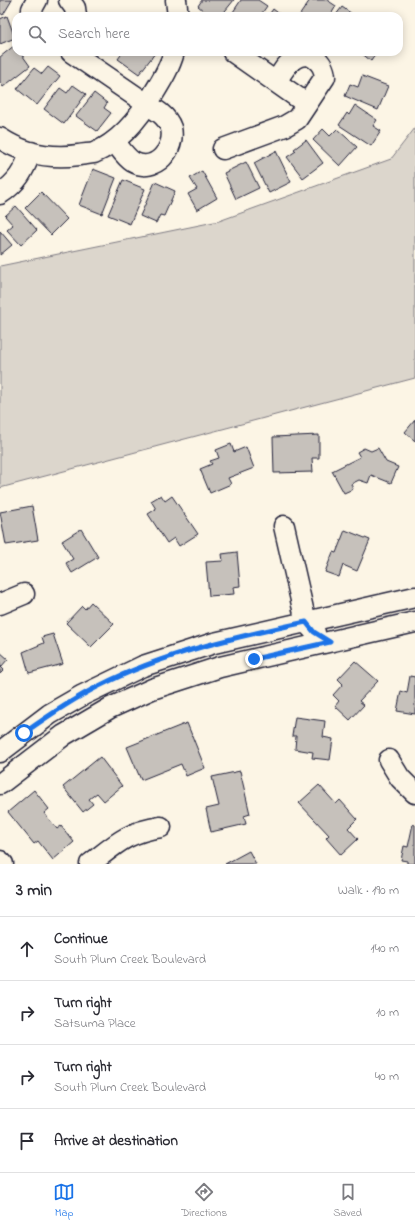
<!DOCTYPE html>
<meta charset="utf-8">
<style>
:root{--surface:#fff;--page:#f7f7f7;--text:#2b2b33;--muted:#7c7c81;--line:#e1e1e2;--accent:#1a73e8}
body{margin:0;font-family:"Indie Flower",sans-serif;background:var(--page);color:var(--text)}
.stop{position:absolute;width:12px;height:12px;margin:-9px;border:3px solid #1a73e8;border-radius:50%;background:#fff}
.stop.end{background:#1a73e8;border-color:#fff;box-shadow:0 1px 4px #0008}
.list{margin:0;padding:0;list-style:none}
h2{display:flex;justify-content:space-between;align-items:center;height:52px;margin:0;padding:0 16px;font-size:17px}
h2 small{font-size:13px;font-weight:400;color:var(--muted)}
.list li{display:grid;grid-template-columns:26px 1fr auto;gap:12px;align-items:center;box-sizing:border-box;height:64px;padding:0 16px;border-top:1px solid var(--line)}
.list b{display:block;font-size:15px;white-space:nowrap}
.list p{margin:0;font-size:13px;white-space:nowrap;color:var(--muted)}
.list em{font-size:13px;font-style:normal;color:var(--muted)}
.icon{flex:none;width:22px;height:22px;fill:none;stroke:currentColor;stroke-width:2;stroke-linecap:round;stroke-linejoin:round}
.map{position:relative;flex:none;width:415px;height:864px;overflow:hidden}
.search{position:absolute;background:var(--surface);box-shadow:0 2px 10px #0003;left:12px;right:12px;top:12px;height:44px;display:flex;align-items:center;gap:10px;box-sizing:border-box;padding:0 14px;border-radius:12px;color:var(--muted);font-size:15px}
.sheet{height:308px;background:var(--surface)}
nav{display:flex;justify-content:space-around;align-items:center;box-sizing:border-box;height:56px;border-top:1px solid var(--line);background:var(--surface);font-size:11px;color:var(--muted)}
nav a{display:grid;justify-items:center;gap:2px}
nav .on{color:var(--accent)}
.map>svg:first-child{display:block}
</style>
<div class="map">
<svg width="415" height="864" viewBox="0 0 415 864">
<rect width="100%" height="100%" fill="#fcf5e5"/>
<filter id="ink" filterUnits="userSpaceOnUse"><feTurbulence type="fractalNoise" baseFrequency=".025" numOctaves="2"/><feDisplacementMap in="SourceGraphic" scale="8" xChannelSelector="R" yChannelSelector="G"/><feConvolveMatrix kernelMatrix="1 2 1 2 8 2 1 2 1" color-interpolation-filters="sRGB"/></filter>
<g filter="url(#ink)">
<path fill="#dcd6cc" stroke="#7f7c84" d="M415,128V378L0,488V266L219,221L391,159Z"/>
<path fill="#c6c1bb" stroke="#22223b" d="M0,0H12L3,15L0,13Z
M202,0H234L221,16H210L198,6Z
M241,0H258L267,6L260,16H232L231,15Z
M310,0H327L336,6L330,16H299Z
M342,7L355,16H335Z
M273,9L282,16H268Z
M7,16L15,38L0,44V19Z
M15,45L16,52H20L30,66L3,87L0,82V57Z
M123,52H156L139,74L118,59Z
M360,52H377L371,61Z
M48,67L60,76L37,105L17,89L34,68L42,74Z
M362,76L388,86L378,110L345,96L350,84L358,87Z
M73,85L86,94L64,124L44,109L60,88L67,93Z
M94,93L107,103L104,108L111,113L97,131L76,116Z
M355,105L377,120L373,126L381,131L371,146L339,125L347,113L349,115Z
M323,129L330,136L337,129L357,147L340,166L313,140Z
M306,140L323,163L303,178L287,157L296,151L294,149Z
M276,151L291,182L269,193L254,163Z
M246,162L259,188L236,199L224,173Z
M93,169L116,178L102,214L79,205Z
M202,171L217,198L197,210L188,194L197,189L190,178Z
M123,180L145,189L130,224L108,215Z
M155,182L175,191L164,216L160,215L156,223L140,216Z
M41,192L67,219L51,235L25,208Z
M16,206L37,230L21,245L7,230L13,225L5,216Z
M0,231L12,245L0,255Z
M415,420V441L405,432Z
M319,435V458H312L313,472L274,473L273,437Z
M231,444L234,452L246,447L254,468L228,478L231,484L210,493L200,469L212,464L210,461L219,458L216,450Z
M364,448L371,451L378,448L386,462L398,467L391,483L371,475L368,483L359,480L351,484L353,489L344,493L332,471L360,457L357,452Z
M161,495L165,501L172,496L198,534L179,546L174,538L167,543L148,514L156,509L151,501Z
M32,506L38,540L6,545L0,512Z
M81,529L98,557L72,573L66,563L73,559L62,541Z
M345,530L370,540L357,571L343,565L339,577L325,572L333,552L336,553Z
M237,552L240,586L233,587L234,594L209,596L206,562L223,561L222,554Z
M91,602L114,624L91,647L66,623L82,606L85,609Z
M53,634L63,664L29,673L23,652L44,643L42,637Z
M0,652L8,659L1,667L4,670L0,674Z
M355,661L378,681L359,701L364,705L350,720L335,706L339,701L333,695L343,684L338,679Z
M410,676L415,677V714L397,711L401,691L407,693Z
M295,717L325,721L323,737L333,739L330,760L312,758L313,752L295,749L296,736H292Z
M187,723L205,768L186,776L181,764L141,780L127,747Z
M100,757L122,786L104,801L97,793L89,799L93,804L83,812L63,787Z
M240,771L250,814L244,816L246,824L211,832L206,809L219,806L212,777Z
M319,785L336,804L340,800L357,819L348,828L358,839L341,855L326,838L329,835L299,803Z
M34,790L49,809L44,813L57,829L61,826L74,842L53,860L38,841L34,844L8,812Z
M413,824L415,825V864H407V861L401,860L404,846L408,847Z
M249,851L256,864H225Z"/>
<g fill="none" stroke-linecap="round" stroke-linejoin="round">
<defs>
<path id="minor" d="M69,0L75,8L76,16
M176,0L178,16
M32,16V9L37,0
M71,52L160,113C165,117 169,122 171,128C176,149 155,174 133,162C125,157 120,148 114,141
M276,82C281,74 286,64 294,59C309,49 324,61 325,77L307,104
M0,138C24,154 50,159 79,155C83,154 89,154 94,153C120,142 140,117 154,93C162,80 170,67 174,52
M223,149L285,126L297,119L307,104L233,52
M0,194C18,182 23,172 31,152
M284,526L306,622L315,632
M0,604L24,594
M0,752L50,714L83,695L143,666L214,643L415,597
M389,760L400,778L415,793
M0,784L64,735L110,708L152,689L220,667L415,622
M0,861L3,864
M90,864C116,844 127,832 161,827"/>
</defs>
<use href="#minor" stroke="#22223b" stroke-width="23"/>
<use href="#minor" stroke="#fcf5e5" stroke-width="20"/>
</g>
</g>
<g fill="none" stroke-linecap="round" stroke-linejoin="round" filter="url(#ink)">
<path stroke="#1a73e8" stroke-width="5" d="M24,733C48,716 73,699 99,686C164,653 235,637 306,622L314,632L330,642L254,659"/>
</g>
</svg>
<div class="stop" style="left:24px;top:733px"></div>
<div class="stop end" style="left:254px;top:659px"></div>
<div class="search"><svg class="icon" aria-label="search" viewBox="0 0 24 24"><circle cx="10" cy="10" r="6"/><path d="M15 15l6 6"/></svg>Search here</div>
</div>
<section class="sheet">
<h2>3 min<small>Walk · 190 m</small></h2>
<ul class="list">
<li><svg class="icon" aria-label="ahead" viewBox="0 0 24 24"><path d="M12 20V5M6 11l6-6 6 6"/></svg><div><b>Continue</b><p>South Plum Creek Boulevard</p></div><em>140 m</em></li>
<li><svg class="icon" aria-label="right" viewBox="0 0 24 24"><path d="M7 20v-9h11M14 6l5 5-5 5"/></svg><div><b>Turn right</b><p>Satsuma Place</p></div><em>10 m</em></li>
<li><svg class="icon" aria-label="right" viewBox="0 0 24 24"><path d="M7 20v-9h11M14 6l5 5-5 5"/></svg><div><b>Turn right</b><p>South Plum Creek Boulevard</p></div><em>40 m</em></li>
<li><svg class="icon" aria-label="arrive" viewBox="0 0 24 24"><path d="M6 21V4h12l-3 4 3 4H6"/></svg><div><b>Arrive at destination</b></div></li>
</ul>
</section>
<nav>
<a class="on"><svg class="icon" aria-label="map" viewBox="0 0 24 24"><path d="M3 6l6-2 6 2 6-2v14l-6 2-6-2-6 2zM9 4v14M15 6v14"/></svg>Map</a>
<a><svg class="icon" aria-label="directions" viewBox="0 0 24 24"><path d="M12 3l9 9-9 9-9-9zM9 14v-3h6M13 9l2 2-2 2"/></svg>Directions</a>
<a><svg class="icon" aria-label="saved" viewBox="0 0 24 24"><path d="M7 4h10v16l-5-4-5 4z"/></svg>Saved</a>
</nav>
